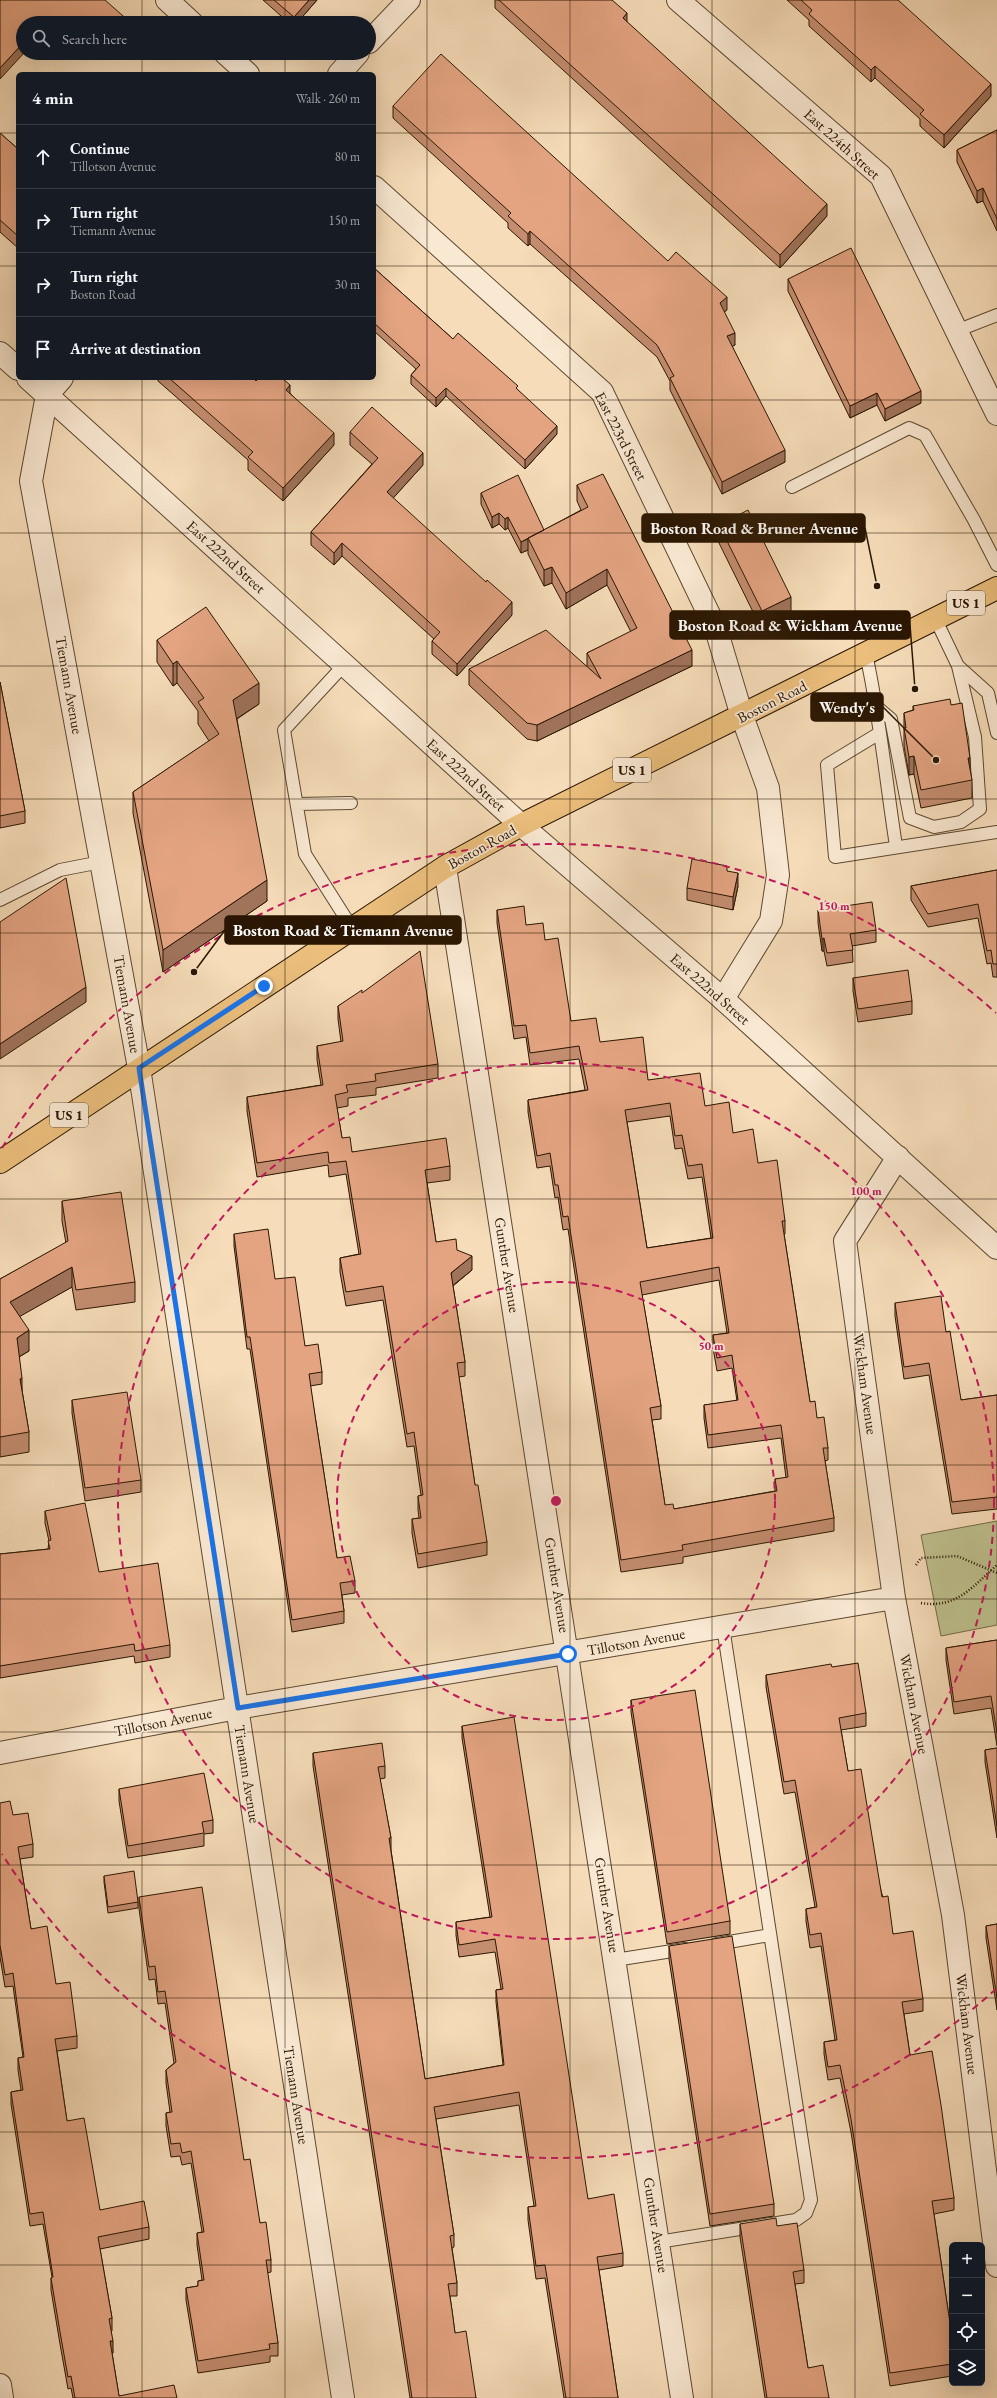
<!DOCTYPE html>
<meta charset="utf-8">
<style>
:root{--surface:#171b24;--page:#242831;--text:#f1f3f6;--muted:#9ea1a6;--line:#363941}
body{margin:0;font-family:"EB Garamond",serif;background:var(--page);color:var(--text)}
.controls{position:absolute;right:12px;bottom:12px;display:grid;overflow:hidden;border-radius:6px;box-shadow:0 4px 16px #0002}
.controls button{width:36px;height:36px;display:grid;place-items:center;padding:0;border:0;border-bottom:1px solid var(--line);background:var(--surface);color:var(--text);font:20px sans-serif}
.stop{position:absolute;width:12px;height:12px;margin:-9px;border:3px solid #1a73e8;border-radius:50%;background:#fff}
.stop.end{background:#1a73e8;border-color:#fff;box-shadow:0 1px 4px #0008}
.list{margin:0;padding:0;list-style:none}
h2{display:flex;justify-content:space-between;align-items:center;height:52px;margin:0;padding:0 16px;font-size:17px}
h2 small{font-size:13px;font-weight:400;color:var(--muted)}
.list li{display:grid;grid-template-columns:26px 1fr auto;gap:12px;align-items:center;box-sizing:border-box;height:64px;padding:0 16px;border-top:1px solid var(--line)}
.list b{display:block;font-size:15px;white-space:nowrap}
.list p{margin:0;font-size:13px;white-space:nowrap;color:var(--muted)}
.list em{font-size:13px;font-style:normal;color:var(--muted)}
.icon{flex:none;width:22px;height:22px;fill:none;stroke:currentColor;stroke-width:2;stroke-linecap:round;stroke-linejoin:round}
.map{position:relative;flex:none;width:997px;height:2398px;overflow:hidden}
.search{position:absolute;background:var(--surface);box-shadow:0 4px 16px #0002;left:16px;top:16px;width:360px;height:44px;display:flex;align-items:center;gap:10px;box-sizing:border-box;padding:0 14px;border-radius:22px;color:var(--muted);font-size:15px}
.panel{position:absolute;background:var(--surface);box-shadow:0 4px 16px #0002;left:16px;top:72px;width:360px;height:308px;border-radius:6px}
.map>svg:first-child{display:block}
</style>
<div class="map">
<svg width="997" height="2398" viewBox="0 0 997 2398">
<rect width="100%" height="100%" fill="#f6dcb9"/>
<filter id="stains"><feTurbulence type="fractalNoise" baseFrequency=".005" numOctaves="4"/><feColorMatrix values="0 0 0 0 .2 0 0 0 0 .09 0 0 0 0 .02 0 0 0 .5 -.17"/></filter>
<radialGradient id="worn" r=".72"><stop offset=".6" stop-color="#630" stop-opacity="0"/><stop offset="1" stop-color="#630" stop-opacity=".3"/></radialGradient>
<path fill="#bec08e" stroke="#746b48" d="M997,1521V1625L941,1636L921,1535Z"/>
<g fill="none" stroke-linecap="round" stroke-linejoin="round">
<defs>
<path id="service" d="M956,331L997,315
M792,487L909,428L925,435L974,520L997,565
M866,654C880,717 886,782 896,846
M345,664L284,730L305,854L352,928
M958,666L988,693L997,733
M877,707L891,719L910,818L934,827L961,822L980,809L975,737L958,666L935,618
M878,734L827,765L835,857L997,832
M297,804L351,803
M0,900L60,870L101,862
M717,1944L770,1935
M615,1960L685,1949
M658,2242L796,2220L806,2213L811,2200L723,1627"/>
<path id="minor" d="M167,0L192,23
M678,0L881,176L997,414
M369,42L409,0
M225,53L248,74
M339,74L358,53
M374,187L602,392L716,629L742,716L768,788L778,875L771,921L723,999
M62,378L47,395L31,481L139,1068L343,2398
M445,867L682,2398
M898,1157L845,1241L894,1598L953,1915L997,2266
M0,1753L237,1708L894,1598
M0,2385L2,2398"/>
<path id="tertiary" d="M0,353L18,369
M28,378L521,825L723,999L997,1248"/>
<path id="primary" d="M0,1162L445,867L521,825L997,588"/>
</defs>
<use href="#service" stroke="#5d4830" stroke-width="14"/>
<use href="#minor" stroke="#5d4830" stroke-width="24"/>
<use href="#tertiary" stroke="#5d4830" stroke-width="24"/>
<use href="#primary" stroke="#2a1602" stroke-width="24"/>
<path stroke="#2a1602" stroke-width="2.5" stroke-dasharray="1 2" stroke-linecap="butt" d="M916,1565L921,1558L957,1556L997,1573
M921,1603C957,1609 973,1586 997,1565"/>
<use href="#service" stroke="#f9e8d2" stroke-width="12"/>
<use href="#minor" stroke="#f9e8d2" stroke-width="22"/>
<use href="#tertiary" stroke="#f9e8d2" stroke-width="22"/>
<use href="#primary" stroke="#ebbe7c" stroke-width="22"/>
</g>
<path fill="#c48d70" stroke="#2a1602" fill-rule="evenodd" d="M263,0H317L297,23H289Z
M495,0H612L627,22L827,216L780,268L495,8Z
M787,0H898L991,96L944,148L920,126V119L875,78L871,82L809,26V20Z
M108,53H128L115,59Z
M393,106L668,261L727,310L724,312L735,345L732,346L785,462L722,494L670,390V381L657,357L530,244L528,246L508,228V223L393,118Z
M997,130V231L983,201L977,203L957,162V150Z
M0,133L18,149V248L0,232Z
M374,268L453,339L518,390L557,434L525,469L446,396L436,407L411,384V375L416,369L374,331Z
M788,279L921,403L885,421L877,405L850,418L788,291Z
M158,378H253L256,381L290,393L334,445L283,501L248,470V460L158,381Z
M350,432L423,465L393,498L512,615L457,676L432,654V641L434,639L342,556L334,565L311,545V532L372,464L350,445Z
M577,485L692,666L537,741L527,739L469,685V669L587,667V653L631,632L607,585L566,609L552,583L544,586L528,554V550L521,553L508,528L505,530L499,524L492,528L481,504V493L544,530L581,510L577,501Z
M719,525L791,615L762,630L719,543Z
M157,640L259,704L237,719L267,901L163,972L133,813V792L209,741L198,724V711L177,683L173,686L157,662Z
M0,682L25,811V823L0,828Z
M951,705L970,772L972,780V798L921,808L914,774L909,775L904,746V713L913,710V706Z
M997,870V977H993L991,963L987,964L978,918L928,927L911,900V886Z
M727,871L738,886L733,910L687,900V888Z
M497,910L526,925L545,940L571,1021L600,1042L648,1080L705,1106L733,1133L758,1163L785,1221V1234H784L810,1402L817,1418L828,1448V1460L825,1461L834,1518V1531L683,1557V1563L621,1572L568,1229L563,1230L558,1197L555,1198L550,1166L537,1168L528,1112V1100L585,1090L579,1059L530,1065L526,1037L514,1039L497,923ZM670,1116L675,1149L682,1148L688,1179L702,1177L711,1238L647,1248L627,1122ZM719,1280L727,1333L713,1335V1348L717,1371L732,1368L737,1401L704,1405V1418L708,1448L781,1438L786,1478L775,1479V1491L674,1509L665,1505L652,1420L661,1419V1406L642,1295Z
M818,910L876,930V942L852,946L853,962L827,966L824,951H822L818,923Z
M853,978L912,1001V1014L858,1022L853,991Z
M362,993L438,1064V1078L376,1088V1095L348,1098V1106L337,1108L342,1138L352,1152L450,1166V1180L427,1183L436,1242L457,1250L472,1270L453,1286L465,1362V1376L459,1377L475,1485L487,1542V1555L418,1568L412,1533V1519L419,1518L418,1510V1496L421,1495L414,1446L407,1447L383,1300L346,1306L340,1272V1258L359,1254L346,1174L329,1177L328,1165L257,1177L247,1111V1097L321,1085L317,1060V1046L341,1042L338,1019V1006Z
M62,1201L135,1282V1302L76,1310L72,1287L19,1316L29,1351L19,1357L22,1390L29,1432V1452L0,1457V1279L66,1243L62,1221Z
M234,1234L275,1279L305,1346L322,1372V1384L310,1386L316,1422L337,1558L355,1581V1593L342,1595L344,1611V1623L292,1632L250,1349H247L234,1246Z
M895,1303L946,1332L961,1400L997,1395V1509L952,1514L929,1375L904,1379L895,1316Z
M72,1400L141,1480V1492L85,1501L72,1413Z
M45,1511L99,1572L170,1645V1657L135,1663L134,1656L0,1678V1554L48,1549L49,1541L45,1523Z
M997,1640V1746L991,1708L954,1714L946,1660V1648Z
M832,1667L866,1713V1726L841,1730L848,1771L893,1934L923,1999V2011L904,2014L910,2055L954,2198V2210L934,2214L952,2337V2376L890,2386L851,2132L840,2078L828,2080L824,2054V2042L835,2040L821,1946L810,1948L806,1921V1909L815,1907L795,1792L784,1794L766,1687V1675Z
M631,1700L730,1921V1934L667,1944L631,1712Z
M462,1726L588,2199L623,2253V2266L599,2270L618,2398H564L545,2278L536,2279L528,2220V2207L534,2206L519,2105L436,2119L454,2235V2247L452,2248L457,2283V2296H450L455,2333L476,2398H410L313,1766V1753L385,1766V1778L380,1779L391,1838V1850L425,2079L503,2065L496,2002V1990L501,1989L495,1952L459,1957L456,1935V1922L490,1917L462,1738Z
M997,1748V1838L985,1762V1750Z
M119,1789L213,1820V1833L204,1834V1846L128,1858L119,1801Z
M0,1803L13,1815L33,1844V1857L20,1859L31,1929L56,1984L77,2036V2048L57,2051L67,2121L100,2210L149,2227V2239L100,2249L112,2318V2331H111L113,2353H112L119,2396L177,2398H73L71,2388L68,2389L60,2344L51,2290V2278L52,2277L43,2224L30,2226L11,2104V2092L21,2090L18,2070V2058L23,2057L13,1986L5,1987L0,1957Z
M104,1876L138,1902V1908L108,1913L104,1882Z
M139,1897L244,2160L260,2223L271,2260V2272L267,2273L278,2343V2356H270V2362L198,2373L186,2300V2288L198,2286V2281L202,2280L197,2245V2233L202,2232L191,2163L182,2165L180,2156L171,2157L166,2126V2113L170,2112L166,2083V2070L174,2063L165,2003L158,2004L155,1979L149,1980L139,1909Z
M997,1924V2010L986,1938V1926Z
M669,1946L774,2204V2216L710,2226L669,1959Z
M740,2224L777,2226L804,2270V2283L795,2284L808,2368L829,2398H765L740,2237Z"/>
<path fill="#a0735b" stroke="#2a1602" d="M309,0H317L297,23H294V17Z
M627,13V26L623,18Z
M23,43V53H24L0,79V68Z
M115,53H128L115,59Z
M875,66V78L871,82V70Z
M991,84V96L944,148V135Z
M983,188V201L977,203V191Z
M827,204V216L780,268V255Z
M530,231V244L528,246V234Z
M727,297V310L720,315V303Z
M735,333V345L727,349V336Z
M290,385V398L286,390Z
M446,388V396L436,407V398Z
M921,391V403L885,421V409Z
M877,393V405L850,418V406Z
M557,426V434L525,469V460Z
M334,433V445L283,501V488Z
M785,450V462L722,494V482Z
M423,453V465L387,505V492Z
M499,513V524L492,528V517Z
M508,517V528L505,530V519Z
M528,539V550L521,553V542Z
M342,543V556L334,565V553Z
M552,567V583L544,586V570Z
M607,569V585L566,609V593Z
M791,597V615L762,630V611Z
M512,602V615L457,676V664Z
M692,650V666L537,741V725Z
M177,661V683L173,686V664Z
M259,683V704L233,721V700Z
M914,756V774L909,775V757Z
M968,758H970V776Z
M738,873V886L733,910V897Z
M267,880V901L163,972V950Z
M824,938V951H822V939Z
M86,987V1002L0,1059V1044Z
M472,1256V1270L451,1287V1273Z
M72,1267V1287L10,1322V1302Z
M29,1330V1351L17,1358V1338Z
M22,1378V1398L20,1379Z
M110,2341H113V2353L110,2354Z"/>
<path fill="#e4a482" stroke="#2a1602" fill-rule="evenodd" d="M0,0H105L131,23H88L85,21L83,23H44L42,22L41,23H23V43L0,68Z
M274,0H309L294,17Z
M499,0H612L627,13L623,18L827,204L780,255Z
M801,0H898L991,84L944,135L920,114L924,110L875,66L871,70L809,14L812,10Z
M441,54L668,261L676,252L727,297L720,303L735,333L727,336L785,450L722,482L670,378L674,376L657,345L530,231L528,234L508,216L511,213L393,106Z
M997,130V219L983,188L977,191L957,150Z
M0,133L18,149V236L0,220Z
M851,248L921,391L885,409L877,393L850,406L788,279Z
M374,268L453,339L458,333L518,386L516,388L557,426L525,460L446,388L436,398L411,375L420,365L374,323Z
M169,378H253L256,381L259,378H282L290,385L286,390L334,433L283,488L248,457L253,452Z
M372,407L423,453L387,492L486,582L487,580L512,602L457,664L432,641L440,632L342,543L334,553L311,532L378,458L350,432Z
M603,474L692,650L537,725L527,723L469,669L546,630L601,679L587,653L637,628L607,569L566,593L552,567L544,570L528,538L588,507L577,485Z
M518,475L544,530L521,542L508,517L505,519L499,513L492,517L481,493Z
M748,510L791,597L762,611L719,525Z
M206,607L259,683L233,700L267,880L163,950L133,792L219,734L198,702L204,698L177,661L173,664L157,640Z
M0,682L25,811L0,816Z
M950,699L951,705L962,703L970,758H968L972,780L921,790L914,756L909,757L904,728H906L904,713L914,710L913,706Z
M692,859L727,866V871L738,873L733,897L687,888Z
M997,870V964H993L991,950L987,951L978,904L928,914L911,886Z
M66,878L86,987L0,1044V922Z
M872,902L876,930L850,934L853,950L827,953L824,938L822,939L818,910Z
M524,906L526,925L543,923L545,940L558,938L571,1021L596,1018L600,1042L643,1037L648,1080L700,1073L705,1106L729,1102L733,1133L753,1129L758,1163L777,1160L785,1221H782L810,1402L815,1401L817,1418L824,1417L828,1448H823L834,1518L682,1545L683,1550L621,1560L568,1216L563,1217L558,1185H555L550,1153L537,1156L528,1100L588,1090L579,1046L530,1053L526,1025L514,1026L497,910ZM670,1103L675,1136L682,1135L688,1166L702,1164L713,1238L647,1248L625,1110ZM719,1267L729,1333L713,1335L717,1358L732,1355L738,1400L704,1405L708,1435L781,1425L788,1477L775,1479L777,1491L674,1509L673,1504L665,1505L650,1408L661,1406L640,1282Z
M420,951L438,1064L375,1074L376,1081L346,1085L348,1092L335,1095L342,1138L350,1137L352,1152L446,1138L450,1166L425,1170L436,1242L456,1239L457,1250L472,1256L451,1273L465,1362L457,1363L475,1485H478L487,1542L418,1554L412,1519L421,1518L418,1496L423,1495L414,1432L407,1434L383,1286L346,1292L340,1258L361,1254L346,1161L329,1163L328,1152L257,1163L247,1097L323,1085L317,1046L343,1041L338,1006L362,990V993Z
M908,970L912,1001L858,1009L853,978Z
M121,1192L135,1282L76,1290L72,1267L10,1302L29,1330L17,1338L22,1378L20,1379L29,1432L0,1437V1279L68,1241L62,1201Z
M268,1229L275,1279L295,1277L305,1346L318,1344L322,1372L309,1374L316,1422L337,1558L350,1556L355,1581L340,1583L344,1611L292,1620L250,1337H247L234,1234Z
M941,1296L946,1332L950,1331L961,1400L997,1395V1497L952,1502L929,1363L904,1367L895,1303Z
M127,1392L141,1480L85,1488L72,1400Z
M85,1503L99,1572L158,1563L170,1645L135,1651L134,1644L0,1666V1554L50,1549L48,1541L51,1540L45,1511Z
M997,1640V1733L991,1696L954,1702L946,1648Z
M858,1663L866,1713L839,1718L848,1771L861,1769L882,1897L888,1896L893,1934L913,1931L923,1999L902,2002L910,2055L932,2051L941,2105L954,2198L932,2201L952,2337V2364L890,2373L851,2119L840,2065L828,2067L824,2042L837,2040L821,1933L810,1935L806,1909L817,1907L795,1780L784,1782L766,1675L831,1664L832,1667Z
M695,1690L730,1921L667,1932L631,1700Z
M514,1717L588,2199L614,2194L623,2253L597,2257L618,2398H566L545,2265L536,2266L528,2207L536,2206L519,2092L434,2107L454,2235L450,2236L457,2283L448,2284L452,2310L455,2333L466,2331L476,2398H412L313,1753L382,1743L385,1766L378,1767L391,1838H389L425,2079L504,2065L496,1990L503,1989L495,1939L459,1945L456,1922L492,1917L462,1726Z
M997,1748V1826L985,1750Z
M204,1773L213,1820L202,1822L204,1833L128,1846L119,1789Z
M10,1801L13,1815L28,1813L33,1844L18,1847L31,1929L47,1926L56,1984L70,1982L77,2036L55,2039L67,2121L84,2118L100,2210L144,2201L149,2227L98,2237L112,2318L109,2319L113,2341H110L119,2396L174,2385L177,2398H75L71,2376L68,2377L60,2332L51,2278L53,2277L43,2212L30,2214L11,2092L23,2090L18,2058L24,2057L13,1973L5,1975L0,1945V1803Z
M134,1871L138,1902L108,1907L104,1876Z
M202,1887L244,2160L250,2159L260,2223L266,2222L271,2260H266L278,2343L269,2344L270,2349L198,2361L186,2288L198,2286V2281L204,2280L197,2233L204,2232L191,2151L182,2153L180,2143L171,2144L166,2113L172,2112L166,2070L176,2062L165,1991L158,1992L155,1966L149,1967L139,1897Z
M997,1924V1998L986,1926Z
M732,1936L774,2204L710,2214L669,1946Z
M776,2218L777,2226L797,2223L804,2270L793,2272L808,2368L823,2365L829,2398H767L740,2224Z"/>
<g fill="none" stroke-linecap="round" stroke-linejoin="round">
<path stroke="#1a73e8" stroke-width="5" d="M264,986L139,1068L238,1708L568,1654"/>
</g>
<path fill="none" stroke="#2a1602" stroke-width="1" stroke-opacity="0.55" d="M142,0V23M285,0V23M427,0V2398M570,0V2398M712,0V2398M855,0V2398M142,53V74M285,53V74M0,133H18M374,133H997M0,266H18M374,266H997M142,378V2398M285,378V2398M0,400H997M0,533H997M0,666H997M0,799H997M0,933H997M0,1066H997M0,1199H997M0,1332H997M0,1465H997M0,1599H997M0,1732H997M0,1865H997M0,1998H997M0,2132H997M0,2265H952M982,2265H997"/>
<g fill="none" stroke="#c2185b" stroke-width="2" stroke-dasharray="7 5">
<circle cx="556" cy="1501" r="219"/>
<circle cx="556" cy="1501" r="438"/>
<path d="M996 1989A657 657 0 0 1 2 1854M2 1148A657 657 0 0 1 996 1013"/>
</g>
<g text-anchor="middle" stroke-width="3.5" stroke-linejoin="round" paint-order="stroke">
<g fill="#f9e8d2" stroke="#685540" stroke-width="1">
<rect x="947" y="591" width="38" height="24" rx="3"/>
<rect x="613" y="758" width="38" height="24" rx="3"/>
<rect x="50" y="1103" width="38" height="24" rx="3"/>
</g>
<g font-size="14" font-weight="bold" fill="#2a1602">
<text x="966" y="608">US 1</text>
<text x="632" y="775">US 1</text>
<text x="69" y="1120">US 1</text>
</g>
<g font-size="15" fill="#2a1602" stroke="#f9e8d2">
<text transform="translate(842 144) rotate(42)" y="5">East 224th Street</text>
<text transform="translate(621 436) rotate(63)" y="5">East 223rd Street</text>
<text transform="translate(226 557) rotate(42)" y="5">East 222nd Street</text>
<text transform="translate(69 685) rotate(80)" y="5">Tiemann Avenue</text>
<text transform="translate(772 702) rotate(-27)" y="5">Boston Road</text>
<text transform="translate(466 775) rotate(42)" y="5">East 222nd Street</text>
<text transform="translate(482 847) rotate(-29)" y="5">Boston Road</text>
<text transform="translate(710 989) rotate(41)" y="5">East 222nd Street</text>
<text transform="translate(127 1004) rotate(80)" y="5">Tiemann Avenue</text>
<text transform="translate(507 1265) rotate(81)" y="5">Gunther Avenue</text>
<text transform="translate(865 1384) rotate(82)" y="5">Wickham Avenue</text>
<text transform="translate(557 1585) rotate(81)" y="5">Gunther Avenue</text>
<text transform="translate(636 1642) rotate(-10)" y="5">Tillotson Avenue</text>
<text transform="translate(914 1704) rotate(79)" y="5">Wickham Avenue</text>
<text transform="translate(163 1722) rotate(-11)" y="5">Tillotson Avenue</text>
<text transform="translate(247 1774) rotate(81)" y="5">Tiemann Avenue</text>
<text transform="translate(607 1905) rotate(81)" y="5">Gunther Avenue</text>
<text transform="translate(967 2024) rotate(83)" y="5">Wickham Avenue</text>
<text transform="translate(296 2095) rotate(81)" y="5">Tiemann Avenue</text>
<text transform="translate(656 2225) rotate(81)" y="5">Gunther Avenue</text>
</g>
</g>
<circle cx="556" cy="1501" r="6" fill="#c2185b" stroke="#f9e8d2" stroke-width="2"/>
<g font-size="12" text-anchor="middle" font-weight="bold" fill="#c2185b" stroke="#f9e8d2" stroke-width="3.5" stroke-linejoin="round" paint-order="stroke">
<text x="834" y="910">150 m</text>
<text x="866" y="1195">100 m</text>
<text x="711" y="1350">50 m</text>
</g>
<path fill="none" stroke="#2a1602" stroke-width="1.5" d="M877 586L865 528M915 689L910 625M936 760L883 707M194 972L225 930"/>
<g fill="#2a1602" stroke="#f9e8d2" stroke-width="1.5">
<circle cx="877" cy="586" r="4"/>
<circle cx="915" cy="689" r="4"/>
<circle cx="936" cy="760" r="4"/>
<circle cx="194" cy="972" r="4"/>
</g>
<g fill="#2a1602" stroke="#2a1602" stroke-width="1.5">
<rect x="642" y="514" width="223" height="28" rx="4"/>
<rect x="670" y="611" width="240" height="28" rx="4"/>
<rect x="811" y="693" width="72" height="28" rx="4"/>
<rect x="225" y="916" width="236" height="28" rx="4"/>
</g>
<g font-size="16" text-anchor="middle" font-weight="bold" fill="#fff">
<text x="754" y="534">Boston Road &amp; Bruner Avenue</text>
<text x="790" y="631">Boston Road &amp; Wickham Avenue</text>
<text x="847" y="713">Wendy's</text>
<text x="343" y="936">Boston Road &amp; Tiemann Avenue</text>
</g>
<rect width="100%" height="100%" filter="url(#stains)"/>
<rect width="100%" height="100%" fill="url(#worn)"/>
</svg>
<div class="controls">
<button>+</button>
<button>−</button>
<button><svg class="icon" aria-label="locate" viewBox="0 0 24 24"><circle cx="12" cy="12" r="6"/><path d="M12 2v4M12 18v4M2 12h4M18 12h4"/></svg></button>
<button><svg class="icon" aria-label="layers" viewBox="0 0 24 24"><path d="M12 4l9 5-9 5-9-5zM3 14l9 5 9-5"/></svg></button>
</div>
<div class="stop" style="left:568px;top:1654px"></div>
<div class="stop end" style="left:264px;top:986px"></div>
<div class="search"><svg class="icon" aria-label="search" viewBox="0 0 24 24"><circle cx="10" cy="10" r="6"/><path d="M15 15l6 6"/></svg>Search here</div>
<section class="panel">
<h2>4 min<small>Walk · 260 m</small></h2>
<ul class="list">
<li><svg class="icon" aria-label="ahead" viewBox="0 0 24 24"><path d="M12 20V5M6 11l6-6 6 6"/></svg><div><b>Continue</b><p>Tillotson Avenue</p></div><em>80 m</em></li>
<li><svg class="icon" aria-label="right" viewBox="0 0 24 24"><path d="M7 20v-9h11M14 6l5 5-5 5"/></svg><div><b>Turn right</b><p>Tiemann Avenue</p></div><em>150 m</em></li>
<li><svg class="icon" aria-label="right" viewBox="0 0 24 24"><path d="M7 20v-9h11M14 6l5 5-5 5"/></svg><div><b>Turn right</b><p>Boston Road</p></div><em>30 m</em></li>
<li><svg class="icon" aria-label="arrive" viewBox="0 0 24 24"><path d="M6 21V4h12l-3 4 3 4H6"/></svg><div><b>Arrive at destination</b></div></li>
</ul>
</section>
</div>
